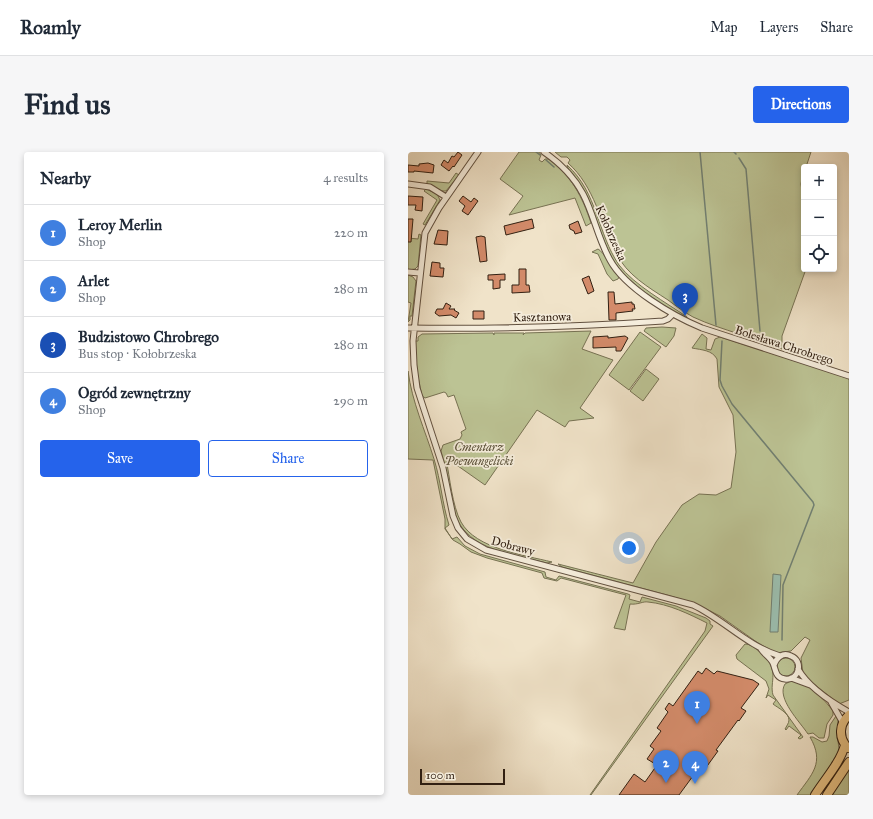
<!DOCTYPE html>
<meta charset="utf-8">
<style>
:root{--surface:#fff;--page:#f6f6f7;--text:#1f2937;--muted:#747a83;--line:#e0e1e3;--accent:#2563eb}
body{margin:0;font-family:"IM FELL Great Primer",serif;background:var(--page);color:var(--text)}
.controls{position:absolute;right:12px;top:12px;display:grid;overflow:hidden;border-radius:4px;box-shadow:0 2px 6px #0003}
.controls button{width:36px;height:36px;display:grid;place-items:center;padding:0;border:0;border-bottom:1px solid var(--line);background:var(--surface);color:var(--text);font:20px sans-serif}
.scale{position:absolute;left:12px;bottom:10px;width:85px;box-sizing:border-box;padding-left:4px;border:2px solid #322012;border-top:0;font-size:11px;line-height:14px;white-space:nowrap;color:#322012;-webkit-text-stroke:3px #f5eddc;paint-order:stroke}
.you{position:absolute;left:221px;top:396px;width:14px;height:14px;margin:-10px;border:3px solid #fff;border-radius:50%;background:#1a73e8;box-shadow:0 0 0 6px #1a73e833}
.badge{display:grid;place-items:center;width:26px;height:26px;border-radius:50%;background:var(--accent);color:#fff;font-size:13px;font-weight:700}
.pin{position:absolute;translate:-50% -33px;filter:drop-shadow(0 1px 2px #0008)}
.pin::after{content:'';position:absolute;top:21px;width:14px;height:12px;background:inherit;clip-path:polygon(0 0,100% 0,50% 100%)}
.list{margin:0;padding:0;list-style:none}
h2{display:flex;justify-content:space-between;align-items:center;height:52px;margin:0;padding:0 16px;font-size:17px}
h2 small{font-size:13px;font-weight:400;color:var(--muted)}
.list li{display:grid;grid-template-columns:26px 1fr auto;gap:12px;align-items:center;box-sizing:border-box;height:56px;padding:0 16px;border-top:1px solid var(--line)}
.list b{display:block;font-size:15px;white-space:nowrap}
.list p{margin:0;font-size:13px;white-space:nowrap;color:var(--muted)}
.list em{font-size:13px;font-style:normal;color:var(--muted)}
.actions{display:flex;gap:8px;padding:12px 16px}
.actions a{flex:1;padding:9px 0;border:1px solid var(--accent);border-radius:4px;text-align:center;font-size:14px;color:var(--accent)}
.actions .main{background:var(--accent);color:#fff}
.icon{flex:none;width:22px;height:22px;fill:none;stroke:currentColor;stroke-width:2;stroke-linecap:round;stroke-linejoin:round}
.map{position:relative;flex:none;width:441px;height:643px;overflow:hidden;border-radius:4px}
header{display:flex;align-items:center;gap:24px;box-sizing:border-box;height:56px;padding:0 20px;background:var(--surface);border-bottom:1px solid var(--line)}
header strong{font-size:19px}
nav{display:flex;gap:22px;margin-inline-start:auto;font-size:14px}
.intro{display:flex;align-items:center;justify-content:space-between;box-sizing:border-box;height:96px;padding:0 24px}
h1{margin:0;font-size:28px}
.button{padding:10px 18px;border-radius:4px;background:var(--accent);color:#fff;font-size:14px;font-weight:700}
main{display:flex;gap:24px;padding:0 24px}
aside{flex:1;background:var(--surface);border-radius:4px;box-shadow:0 2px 6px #0003}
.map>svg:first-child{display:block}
</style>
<header>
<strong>Roamly</strong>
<nav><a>Map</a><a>Layers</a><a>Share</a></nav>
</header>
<div class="intro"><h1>Find us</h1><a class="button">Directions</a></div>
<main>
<aside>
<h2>Nearby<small>4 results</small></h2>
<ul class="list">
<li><span class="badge" style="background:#3f7fe0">1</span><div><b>Leroy Merlin</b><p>Shop</p></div><em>220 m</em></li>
<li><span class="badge" style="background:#3f7fe0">2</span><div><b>Arlet</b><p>Shop</p></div><em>280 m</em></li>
<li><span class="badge" style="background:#1a4fb4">3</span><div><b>Budzistowo Chrobrego</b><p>Bus stop · Kołobrzeska</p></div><em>280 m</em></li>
<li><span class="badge" style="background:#3f7fe0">4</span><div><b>Ogród zewnętrzny</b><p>Shop</p></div><em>290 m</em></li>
</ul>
<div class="actions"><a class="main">Save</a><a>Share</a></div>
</aside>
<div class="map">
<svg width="441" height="643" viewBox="0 0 441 643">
<rect width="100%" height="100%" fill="#f0e3c9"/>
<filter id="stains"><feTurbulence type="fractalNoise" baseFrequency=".005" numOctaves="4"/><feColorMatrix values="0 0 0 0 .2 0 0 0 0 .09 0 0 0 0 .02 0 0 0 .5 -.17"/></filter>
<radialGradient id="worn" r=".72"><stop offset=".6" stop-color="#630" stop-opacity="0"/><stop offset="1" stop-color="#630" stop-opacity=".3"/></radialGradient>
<path fill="#bcc394" stroke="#777253" d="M111,0H131L133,3L131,8L134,10L137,7H141C164,25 174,44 183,71L178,74L167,46L101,63L115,44L92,27Z
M147,0H403L398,15H396L393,32L396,51V117H398L374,184V197L335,184L336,181L332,180L331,182C316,177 300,172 285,165C276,160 268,154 260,148C240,135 219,123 208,101C192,70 187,35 160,11L162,8L159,5H153Z
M159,13C190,41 189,81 211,113C226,133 259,151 279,165V166C255,155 216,129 204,106C194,87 188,66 180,46C177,40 173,33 169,28C166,23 160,19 159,13Z
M48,21L51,23L38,39H33L19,32V29L41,31Z
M18,37L29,42L32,48L17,73L15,72L29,48L16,39Z
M11,82L13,83L10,114L7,117L0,118V86L10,87Z
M190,97C195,99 206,119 211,125L210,127L205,129L199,122L190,102L184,100Z
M0,123L5,125L8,129L4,164H2V168L0,170L3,151L0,150Z
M254,175L268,176L266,184L258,195L236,179L238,176Z
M183,179L174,197L205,208L172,256L186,266L161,269L157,275L129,258L77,333L40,307H38C42,326 44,353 53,370C68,397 116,403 144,410L139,411C108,403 59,398 48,364C40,343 39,320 33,299L35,293L52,287L54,283L53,280L58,277L46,243L40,245L38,241L36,240L17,246L14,244L9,220L7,189H10V185L14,182L85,181L86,183V181H116L115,183L117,181Z
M232,180L253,195L221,238L201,223Z
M294,182L299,186L298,197L303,198L307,187L312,185L441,226V548L431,552L406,532L395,521L393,506L402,488L397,485L383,499L368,501L350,491L312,464L286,451L259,443L154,415L150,412L225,431L248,390L274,353L291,342L308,343L323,336L328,300L325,263L311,235L309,207C304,198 294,198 284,196Z
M238,217L251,227L235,249L222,239Z
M0,219C4,250 17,278 26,307C33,329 34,351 41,373L37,376L44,387L49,385L57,394L72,402L137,420L138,425L148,428L151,424L220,442L222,443L221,447L232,450L234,445L268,454L298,466L302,469V472L305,474L183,643H182L297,479L299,471C281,462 261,452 240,450C235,449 230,453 222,452L217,478L206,476L218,443L153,426L149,429L136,426L134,421L79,406L63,400L52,392L45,388L37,377V367L25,308L0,307Z
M337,492C342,492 344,494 348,497C358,504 364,511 365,523C365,530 363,536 365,543L395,585L392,587L390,586L393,583L381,574L378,578L377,577C378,575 381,571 381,568C381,561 370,556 365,552L368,548L360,543L358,546L361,537L358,529L329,507L328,503Z
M369 515a9 9 0 1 1 18 0a9 9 0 1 1-18 0Z
M383,529C399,529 416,547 425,559V563L419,572L416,586H411L405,581L400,582C392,570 368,546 377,532Z
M428,564L430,568L429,581L431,597L429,604L403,643H389C404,622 417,611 402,585H405L414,590L419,589L421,584L422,573Z
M441,617V643H423Z"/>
<path fill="#9bbfb0" stroke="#717f71" d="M365,422L373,423L370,480H362Z"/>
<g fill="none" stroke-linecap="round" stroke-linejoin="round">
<path stroke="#717f71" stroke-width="1.5" d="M128,0L132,3
M292,0L308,173
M326,0L328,2
M331,6L338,17L352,179
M138,8L146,15
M314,189L312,228L314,234L324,252L405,350L406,353L375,433L374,488"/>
</g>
<path fill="#d38b6a" stroke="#322012" d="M50,0L54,3L46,15L45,14L41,19L33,13L36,8L40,11L44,4L46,5Z
M20,11L26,13L25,21L6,19V20H0V13L11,14V12Z
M0,44L15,45L14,59L7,58L8,53H0Z
M55,44L63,50L66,46L70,49L60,63L54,59L57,54L51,49Z
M0,67H5L3,90H0Z
M124,67L126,76L98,83L96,74Z
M170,69L174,80L167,82L166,79L162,77L161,73Z
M30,78L40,79L39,93L26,92Z
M73,84L77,85L79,109L72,110L68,85Z
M24,110L32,111V116H36L35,125L22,124Z
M111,117H118V133H121L122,140L104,141V133H111Z
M97,122V128H92V136L85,137V128H80V123Z
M181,124L186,139L180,142L174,127Z
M200,140H206L207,152L224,150V152H226L227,157H224L225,159L208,161V168H201Z
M38,151L43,154L41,157H47L46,158L51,161L48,166L43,163L31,164L27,161L29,157H35Z
M65,159H76V167H65Z
M200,184V186L217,184L220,186L213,199H208V195L185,196V185Z
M298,516L306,522L309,519L345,528L351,532L333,556L338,559L331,569L330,568L308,598L310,599L297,617L293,613L271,643H211L226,622L237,630L249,613L239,607L246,597L242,594L253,579L249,576L260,560L257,557L261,551L265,554L290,519L294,522Z"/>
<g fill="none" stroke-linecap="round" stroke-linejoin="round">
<defs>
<path id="street" d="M70,0L31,56L17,81L5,189L6,213L9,236L35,316L45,364L50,376L59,387L78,398L285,453C315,467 339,494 372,504
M136,0C152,11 166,25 175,42C186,63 190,87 202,108C217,136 265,164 294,176L441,224
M0,32L22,35L38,45
M0,120L11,121
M0,176C85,177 170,175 255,169L260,167L265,162
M353,497C356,502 363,506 365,511C368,518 367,526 377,527C391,529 396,509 383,504C375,500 369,505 366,513
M390,517C401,536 423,550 441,560
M383,526L402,533
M423,550L435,571"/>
<path id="primary" d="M440,596C430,586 431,572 441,563
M407,643C417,627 432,611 437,593
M419,643L441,610"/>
</defs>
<use href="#street" stroke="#625140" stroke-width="7"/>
<use href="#primary" stroke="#322012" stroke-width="10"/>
<use href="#street" stroke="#f5eddc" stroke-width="5"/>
<use href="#primary" stroke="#e8c284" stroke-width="8"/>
</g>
<g text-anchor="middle" stroke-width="3.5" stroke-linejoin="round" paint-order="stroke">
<g font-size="12" fill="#322012" stroke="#f5eddc">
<text transform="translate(203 81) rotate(66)" y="4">Kołobrzeska</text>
<text transform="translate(134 165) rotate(-1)" y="4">Kasztanowa</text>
<text transform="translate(376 193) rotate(18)" y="4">Bolesława Chrobrego</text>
<text transform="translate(105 394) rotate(15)" y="4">Dobrawy</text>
</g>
<g font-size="12" font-style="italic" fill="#5b5139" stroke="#f5eddc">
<text x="71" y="299">Cmentarz<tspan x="71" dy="14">Poewangelicki</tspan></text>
</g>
</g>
<rect width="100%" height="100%" filter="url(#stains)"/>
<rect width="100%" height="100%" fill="url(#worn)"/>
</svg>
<div class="controls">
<button>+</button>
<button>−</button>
<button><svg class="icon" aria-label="locate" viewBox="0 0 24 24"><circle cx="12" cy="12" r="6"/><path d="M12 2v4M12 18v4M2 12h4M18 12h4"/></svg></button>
</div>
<div class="scale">100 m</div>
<div class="you"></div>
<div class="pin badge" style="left:289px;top:572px;background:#3f7fe0">1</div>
<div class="pin badge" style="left:258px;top:631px;background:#3f7fe0">2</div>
<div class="pin badge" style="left:277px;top:164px;background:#1a4fb4">3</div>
<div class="pin badge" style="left:287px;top:632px;background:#3f7fe0">4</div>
</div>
</main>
